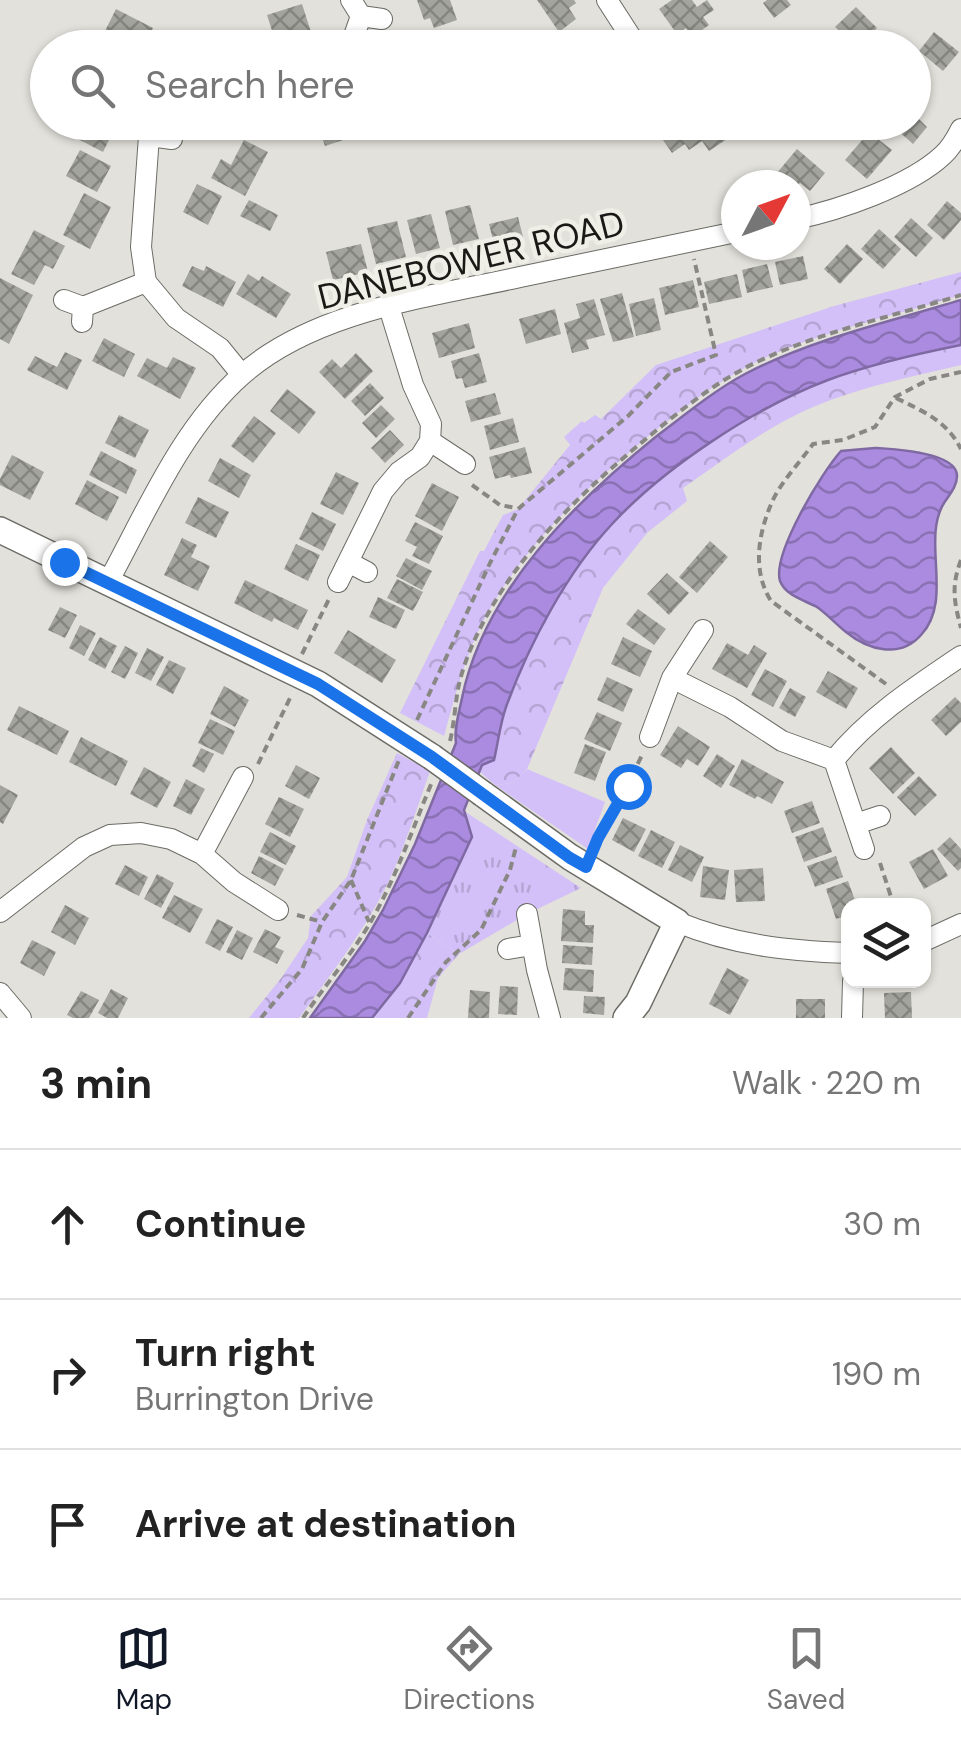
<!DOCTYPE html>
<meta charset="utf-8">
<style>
:root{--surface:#fff;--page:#f2f2f2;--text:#222;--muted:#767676;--line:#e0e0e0;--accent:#111827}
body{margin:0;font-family:"DM Sans",sans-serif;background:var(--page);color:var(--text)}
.controls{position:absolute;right:30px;bottom:30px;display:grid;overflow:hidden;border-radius:20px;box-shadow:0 2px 8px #0004}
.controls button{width:90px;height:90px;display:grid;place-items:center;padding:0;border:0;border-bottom:2px solid var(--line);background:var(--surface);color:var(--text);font:50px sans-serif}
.compass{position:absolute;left:721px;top:170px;width:90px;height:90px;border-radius:50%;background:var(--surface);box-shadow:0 2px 8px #0004;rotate:49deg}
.stop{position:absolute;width:30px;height:30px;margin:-22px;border:8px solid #1a73e8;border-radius:50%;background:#fff}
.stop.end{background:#1a73e8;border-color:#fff;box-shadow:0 2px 10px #0008}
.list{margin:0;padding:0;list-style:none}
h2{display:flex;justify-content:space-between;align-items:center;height:130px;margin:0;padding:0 40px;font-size:42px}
h2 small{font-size:32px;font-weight:400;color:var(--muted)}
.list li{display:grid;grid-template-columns:65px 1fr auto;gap:30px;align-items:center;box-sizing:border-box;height:150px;padding:0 40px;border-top:2px solid var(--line)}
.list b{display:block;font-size:38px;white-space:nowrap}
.list p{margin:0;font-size:32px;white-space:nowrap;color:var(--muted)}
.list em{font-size:32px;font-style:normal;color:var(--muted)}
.icon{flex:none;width:55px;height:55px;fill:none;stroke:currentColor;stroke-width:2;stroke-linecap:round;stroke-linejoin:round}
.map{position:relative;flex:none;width:961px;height:1018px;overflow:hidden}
.search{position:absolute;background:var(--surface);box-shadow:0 2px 8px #0004;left:30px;right:30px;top:30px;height:110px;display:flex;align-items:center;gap:25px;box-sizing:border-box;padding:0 35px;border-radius:55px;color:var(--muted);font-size:38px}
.sheet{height:580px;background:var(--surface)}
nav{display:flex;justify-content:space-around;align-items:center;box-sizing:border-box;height:140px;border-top:2px solid var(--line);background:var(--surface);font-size:28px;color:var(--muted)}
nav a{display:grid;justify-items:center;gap:5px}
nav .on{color:var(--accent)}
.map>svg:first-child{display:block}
</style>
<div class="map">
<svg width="961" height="1018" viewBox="0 0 961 1018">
<defs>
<pattern id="forest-crowns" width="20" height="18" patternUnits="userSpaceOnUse" patternTransform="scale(2.5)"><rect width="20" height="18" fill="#d3c0f8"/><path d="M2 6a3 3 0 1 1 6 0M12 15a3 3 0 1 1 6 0" fill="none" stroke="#b5a4d4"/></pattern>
<pattern id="park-tufts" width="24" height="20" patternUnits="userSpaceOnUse" patternTransform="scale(2.5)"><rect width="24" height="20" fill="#d3c0f8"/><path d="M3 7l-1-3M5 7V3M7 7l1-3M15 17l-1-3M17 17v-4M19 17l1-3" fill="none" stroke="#b5a4d4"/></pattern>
<pattern id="water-waves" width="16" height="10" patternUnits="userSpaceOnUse" patternTransform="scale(2.5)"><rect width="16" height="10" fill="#ab8bdf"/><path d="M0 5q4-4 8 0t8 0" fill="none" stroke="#8a71b4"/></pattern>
<pattern id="building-cross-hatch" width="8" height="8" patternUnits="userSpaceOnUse" patternTransform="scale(2.5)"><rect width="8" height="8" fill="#a4a49e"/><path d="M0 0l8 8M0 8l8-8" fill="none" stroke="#858580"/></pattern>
</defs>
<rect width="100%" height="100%" fill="#e2e1db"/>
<path fill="#d3c0f8" d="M527,769L605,802L588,849L495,785L513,783Z"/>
<path fill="url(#forest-crowns)" d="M961,272V295C894,316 822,331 758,361C717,381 680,411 645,439C578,495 510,559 474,641C461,672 453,704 444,736L400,713L480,551H484L503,515L518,509L570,445L564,437L582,421L584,423L595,415L601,419L656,365L834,306Z
M961,345V365C911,377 860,387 813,407C766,427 725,459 683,488L687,501L647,533L603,588L527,769L513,783L495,785L479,771L482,765L494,759C498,742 500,723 506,707C530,644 567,572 613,523C665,466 756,407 828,380C871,364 916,354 961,345Z
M397,753L430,771C417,808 405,846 389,881C365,930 331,974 299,1018H249L282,977L308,938L311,916L347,877L367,820Z
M427,933L459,954L438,978L427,1018H372L400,983Z"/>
<path fill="url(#park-tufts)" d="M464,811L581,888L527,914L459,954L427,933L472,838Z"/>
<path fill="url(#water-waves)" stroke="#7f69a3" stroke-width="2.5" d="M961,300V345C916,354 871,364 828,380C756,407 665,467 613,523C567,572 529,644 506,707C500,724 498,743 494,760L482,765L464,810L472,837L427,933L400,983L372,1018H310L365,941L383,910L415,844L456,743C454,728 459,713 462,698C484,590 576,501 658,435C686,414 715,390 745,374C812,339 889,322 961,300Z
M875,448C893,449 957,452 957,476C957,486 950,494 944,503C921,540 954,600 921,635C900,659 868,650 846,632C836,624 827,614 817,607C804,600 786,596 780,581C772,554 822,472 841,451Z"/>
<path fill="url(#building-cross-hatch)" d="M417,0H450L457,20L434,28L430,18L424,20Z
M537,0H574L576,3L569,8L576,19L559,32Z
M672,0H692L697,7L707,0L714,10L703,17L709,25L692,37L686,28L677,34L659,9Z
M767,0H787L791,5L774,18L763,3Z
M302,4L311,32L276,43L267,15Z
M856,7L877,28L858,48L835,27Z
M116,9L153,28L143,48H113L100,41Z
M586,30L598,48H561Z
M831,30L848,48H822L818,43Z
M934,32L959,52L943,71L919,51Z
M914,95L926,106L917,117L927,127L913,144L888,122H914Z
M84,122H118L103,152L76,138Z
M328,122H371L373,130L325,146L318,126Z
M677,122H721L719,126L727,139L709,151L702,141L689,150L685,144L672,153L663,140L676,131L673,126Z
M869,132L892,150L867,179L845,160Z
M244,140L268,152L245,196L211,178L221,159L231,165Z
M797,149L825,173L810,191L800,183L798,185H777L771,180Z
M80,150L111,166L97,192L66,176Z
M197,184L222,196L208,225L183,212Z
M84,193L111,207L90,249L63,235Z
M249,200L278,215L270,231L240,216Z
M947,201L961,213V220L944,240L927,225Z
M470,205L479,239L453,245L445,211Z
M431,214L440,248L416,254L407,220Z
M518,217L525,245L496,252L489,224Z
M911,218L933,238L916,257L894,237Z
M397,221L406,257L376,264L367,228Z
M879,229L901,249L883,269L861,249Z
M34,230L65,246L53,269L45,265L34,285L11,274Z
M361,244L368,272L333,280L326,252Z
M847,244L863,259L840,284L824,269Z
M803,256L808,279L780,285L775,262Z
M767,264L773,287L747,293L742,270Z
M192,266L204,271L206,266L236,282L223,307L182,286Z
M248,274L259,281L262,276L291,294L276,318L236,294Z
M737,274L742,297L709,304L704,282Z
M0,278L33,295L9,344L0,339Z
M693,280L699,307L665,315L659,288Z
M622,293L634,337L613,342L600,299Z
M654,298L661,330L636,336L629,304Z
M594,299L605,335L586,340L589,349L572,353L564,323L580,318L576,304Z
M555,309L561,334L526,344L519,319Z
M469,323L475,348L439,358L432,333Z
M104,338L135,354L124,377L92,361Z
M65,352L82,360L67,390L27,370L35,356L57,367Z
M356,353L373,371L345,399L319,372L332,359L341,368Z
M479,353L487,382L465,388L462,378L456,379L451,361Z
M173,357L196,368L180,399L137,376L147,358L167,368Z
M370,383L384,398L365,416L351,401Z
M287,389L316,412L299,434L270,411Z
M495,393L501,414L471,422L465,401Z
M381,405L395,419L376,438L362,423Z
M119,415L149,430L135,458L105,443Z
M254,416L276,433L253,463L231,446Z
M513,418L519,442L490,450L484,426Z
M390,430L404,445L385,463L371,448Z
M525,447L532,473L511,478L510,475L495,479L489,457Z
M101,451L137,470L126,494L89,475Z
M12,455L44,472L30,500L0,485V479Z
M220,458L251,475L239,498L208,481Z
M336,472L359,483L343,515L320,504Z
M87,480L119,497L107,521L75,504Z
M432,483L459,497L442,531L415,516Z
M198,497L229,512L216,538L185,523Z
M312,512L336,524L323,551L299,539Z
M415,522L443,536L429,564L412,556L417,547L405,541Z
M182,538L197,545L191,557L210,566L198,591L164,575Z
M710,541L728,557L697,593L679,577Z
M296,544L320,555L308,581L284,569Z
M406,558L432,571L422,590L396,576Z
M667,573L689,593L669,615L647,594Z
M397,579L423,592L413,611L387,598Z
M245,580L308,610L298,630L274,618L272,622L234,603Z
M378,597L405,610L396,629L369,617Z
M60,607L77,615L65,638L48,630Z
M638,609L666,629L654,645L626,624Z
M80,625L96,633L84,656L69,648Z
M348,630L396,660L382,683L334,653Z
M100,637L117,646L105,669L88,660Z
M623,637L652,651L640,677L611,664Z
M727,643L748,655L754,645L767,653L747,688L712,669Z
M125,646L138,653L125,679L111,672Z
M147,648L164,657L151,681L135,673Z
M169,660L186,668L173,694L156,685Z
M765,669L787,681L773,707L751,695Z
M828,671L858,688L846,709L816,692Z
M607,677L633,689L623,712L597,700Z
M224,686L249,700L235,727L210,714Z
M790,688L806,697L795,717L779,708Z
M955,697L961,703V722L946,736L931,720Z
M19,706L69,731L57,755L7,730Z
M597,712L622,723L610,751L584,739Z
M210,719L235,731L223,755L198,743Z
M678,726L710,747L698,766L687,759L681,768L660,755Z
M81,737L128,761L116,786L69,762Z
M585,744L606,752L595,781L574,773Z
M891,747L915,773L893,794L869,768Z
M201,748L214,754L204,773L192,766Z
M717,754L735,766L721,788L703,776Z
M742,759L784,782L772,804L757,796L755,799L729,785Z
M296,765L320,778L309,799L285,786Z
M144,767L171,782L157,808L130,794Z
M919,776L937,795L915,816L897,797Z
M186,779L205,789L191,815L173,806Z
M0,785L18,795L3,824L0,822Z
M279,797L304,809L290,837L265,824Z
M812,801L820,823L792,833L784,811Z
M623,818L646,829L634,852L612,840Z
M823,827L832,852L804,862L795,837Z
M651,830L675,842L662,868L638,856Z
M270,832L296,846L286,865L260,852Z
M950,837L961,849V868L958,871L937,849Z
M680,845L704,857L692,882L668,870Z
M933,849L948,876L924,889L909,862Z
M259,856L284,869L275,886L251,873Z
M836,856L843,877L815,887L807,866Z
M125,865L148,877L139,896L115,884Z
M703,866L729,870L725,900L700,897Z
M763,868L765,901L736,902L734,870Z
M157,874L174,883L161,908L144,899Z
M848,881L857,906H848V915L836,919L826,889Z
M174,895L203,909L190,933L162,918Z
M65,905L89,918L75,945L51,932Z
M563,909L585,911V925H594L593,943L561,941Z
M217,919L233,927L220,951L205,943Z
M265,929L281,937L275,947L284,951L277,964L253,952Z
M237,930L253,938L242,960L226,952Z
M32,940L56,952L44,976L20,963Z
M563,945L593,947L592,965L562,963Z
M565,968L594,970L593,992L563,990Z
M727,968L749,980L730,1015L709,1004Z
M500,986L518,987L517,1015L498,1014Z
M111,989L128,998L118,1018H107L98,1013Z
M470,990L490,992L489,1018H468Z
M81,991L99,1000L89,1018H73L67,1015Z
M911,992L912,1018H885L884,993Z
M584,996L605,997L604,1015L583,1013Z
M796,999H825V1018H796Z"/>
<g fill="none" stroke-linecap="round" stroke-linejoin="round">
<defs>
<path id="minor" d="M351,0L361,16L382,19
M607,0L638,48
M354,36L361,16
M150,122L141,247L146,282L176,318L220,348L242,375
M150,136L172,139
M796,219C839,210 910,186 943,155C951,148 956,139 961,129
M64,300L83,307
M82,322L83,307L146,282
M430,441L465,464
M348,562L367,572
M338,582L383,491L399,472L420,457L430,441L431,424L413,385L389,307
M107,584C146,513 181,428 243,374C315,311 429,297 520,277C592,262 664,247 736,232
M672,678L730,707L782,741L834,760
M650,737L672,678L703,630
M856,824L880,816
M864,849L834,760C869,717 915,687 961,656
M202,854L234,882L278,910
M0,912L84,847L110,835L141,833L171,839L202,854L243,777
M527,914L537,970L550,1018
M677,922C733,945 788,951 848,953
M924,941L961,924
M508,949L532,945
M0,993L21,1018
M852,1018L853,981"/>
<path id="tertiary" d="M0,530L318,684L432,757
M483,794L570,857L677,922L638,1003L626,1018"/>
</defs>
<use href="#minor" stroke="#6c6c66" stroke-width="22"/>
<use href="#tertiary" stroke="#6c6c66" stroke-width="28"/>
<path stroke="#888783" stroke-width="4" stroke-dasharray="8 5" stroke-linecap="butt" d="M896,398C924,412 946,420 961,449
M472,485L500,505L516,508
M961,560C951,586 954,602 961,628
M302,654L329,599
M886,684L771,601C752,571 758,534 772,502C781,482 800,462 813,444L843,440L875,427L895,397L930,379L961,372
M417,720L490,563L518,509L628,416L671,372L716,355L694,259
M450,741C454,725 455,706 458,689C461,673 468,654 475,639C513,557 578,495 647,438C681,410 718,380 759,361C823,331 894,316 961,295
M258,764L291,696
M595,844L615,811L642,755
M880,863L894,906
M351,880L369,922
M297,915L322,922
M261,1018L302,969L322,922L351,880L399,760
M303,1018C324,986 350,957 370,923C396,878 412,830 432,782
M408,1018L446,962L481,930L510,870L516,847"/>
<use href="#minor" stroke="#fff" stroke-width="20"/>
<use href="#tertiary" stroke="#fff" stroke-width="25"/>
<defs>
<path id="tertiary-bridge" d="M432,757L483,794"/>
</defs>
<use href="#tertiary-bridge" stroke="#6c6c66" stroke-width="28" stroke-linecap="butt"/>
<use href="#tertiary-bridge" stroke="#fff" stroke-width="25"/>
</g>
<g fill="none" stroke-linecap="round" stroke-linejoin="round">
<path stroke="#1a73e8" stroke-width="12" d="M64,562L318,684L432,757L570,858L586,867L598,838L628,786"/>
</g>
<g text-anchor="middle" stroke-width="9" stroke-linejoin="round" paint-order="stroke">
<g font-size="35" fill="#191916" stroke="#efefe8">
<text transform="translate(471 260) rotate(-14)" y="12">DANEBOWER ROAD</text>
</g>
</g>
</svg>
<div class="controls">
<button><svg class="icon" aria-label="layers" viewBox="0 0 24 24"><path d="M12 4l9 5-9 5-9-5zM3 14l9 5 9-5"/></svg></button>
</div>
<svg class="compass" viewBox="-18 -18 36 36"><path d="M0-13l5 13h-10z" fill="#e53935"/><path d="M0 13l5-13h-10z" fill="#767676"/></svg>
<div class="stop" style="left:628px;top:786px"></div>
<div class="stop end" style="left:64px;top:562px"></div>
<div class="search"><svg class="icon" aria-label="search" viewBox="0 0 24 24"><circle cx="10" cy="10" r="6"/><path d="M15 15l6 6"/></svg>Search here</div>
</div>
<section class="sheet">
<h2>3 min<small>Walk · 220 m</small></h2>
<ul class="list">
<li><svg class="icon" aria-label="ahead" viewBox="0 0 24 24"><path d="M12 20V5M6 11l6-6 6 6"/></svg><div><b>Continue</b></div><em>30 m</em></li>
<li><svg class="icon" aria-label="right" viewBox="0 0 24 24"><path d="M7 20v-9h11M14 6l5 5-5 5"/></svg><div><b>Turn right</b><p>Burrington Drive</p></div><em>190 m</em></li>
<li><svg class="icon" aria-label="arrive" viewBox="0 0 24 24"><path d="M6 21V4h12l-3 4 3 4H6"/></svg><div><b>Arrive at destination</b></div></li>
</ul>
</section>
<nav>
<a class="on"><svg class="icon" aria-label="map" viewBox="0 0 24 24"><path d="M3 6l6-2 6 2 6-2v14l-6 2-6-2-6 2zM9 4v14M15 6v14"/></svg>Map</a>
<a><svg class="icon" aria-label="directions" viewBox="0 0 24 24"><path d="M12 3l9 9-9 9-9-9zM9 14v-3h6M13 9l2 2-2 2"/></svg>Directions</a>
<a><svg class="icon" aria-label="saved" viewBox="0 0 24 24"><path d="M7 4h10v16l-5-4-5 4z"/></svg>Saved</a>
</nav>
